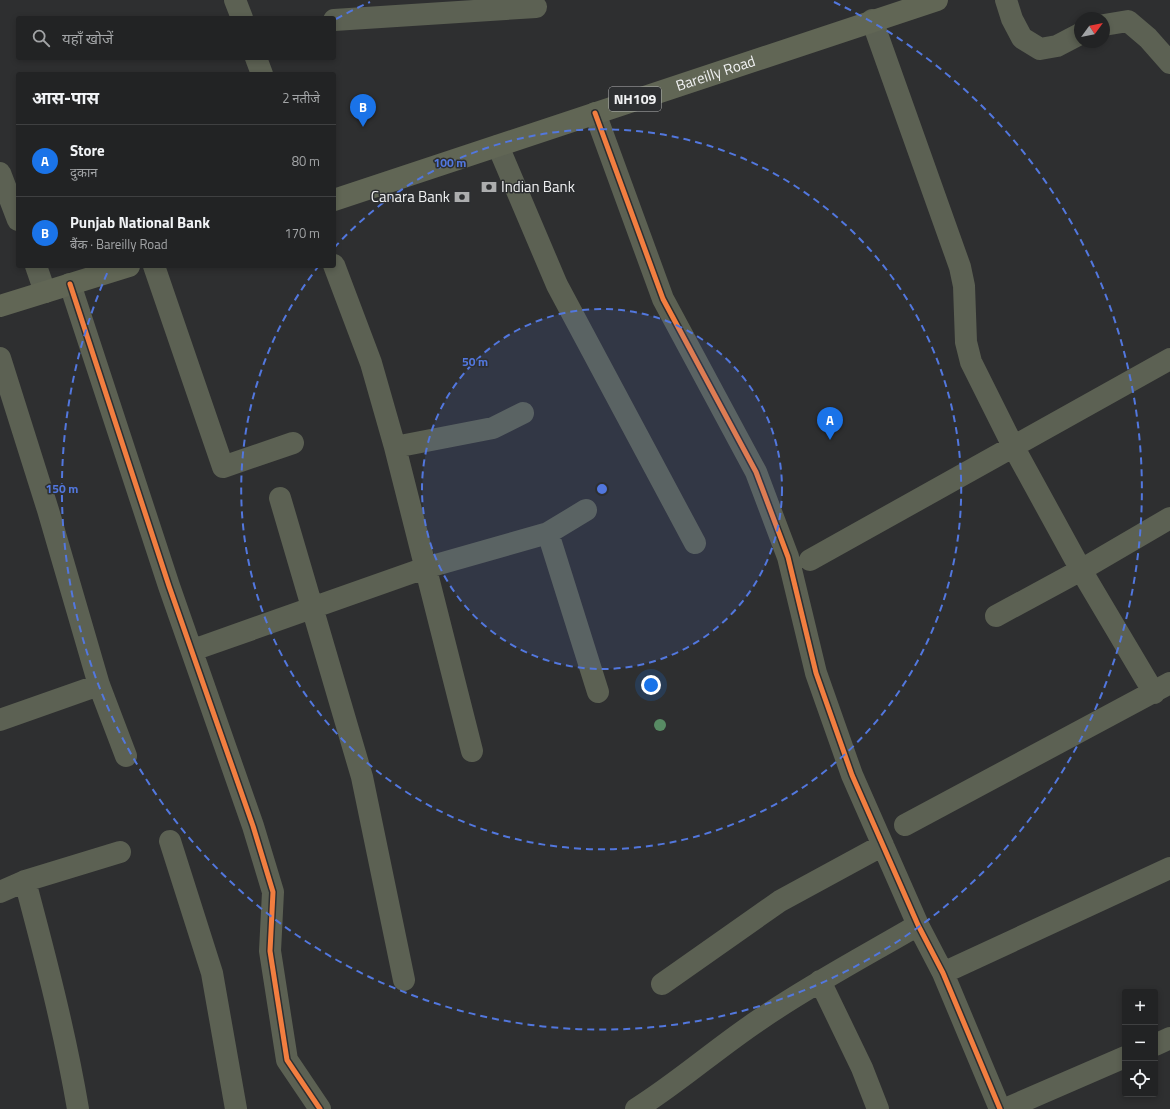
<!DOCTYPE html>
<html lang="hi">
<meta charset="utf-8">
<style>
:root{--surface:#222324;--page:#2e2f31;--text:#f1f3f6;--muted:#a2a4a6;--line:#3f4041;--accent:#1a73e8}
body{margin:0;font-family:"Titillium Web","Noto Sans Devanagari",sans-serif;background:var(--page);color:var(--text)}
.controls{position:absolute;right:12px;bottom:12px;display:grid;overflow:hidden;border-radius:4px;box-shadow:0 2px 6px #0003}
.controls button{width:36px;height:36px;display:grid;place-items:center;padding:0;border:0;border-bottom:1px solid var(--line);background:var(--surface);color:var(--text);font:20px sans-serif}
.compass{position:absolute;left:1074px;top:12px;width:36px;height:36px;border-radius:50%;background:var(--surface);box-shadow:0 2px 6px #0003;rotate:57deg}
.you{position:absolute;left:651px;top:685px;width:14px;height:14px;margin:-10px;border:3px solid #fff;border-radius:50%;background:#1a73e8;box-shadow:0 0 0 6px #1a73e833}
.badge{display:grid;place-items:center;width:26px;height:26px;border-radius:50%;background:var(--accent);color:#fff;font-size:13px;font-weight:700}
.pin{position:absolute;translate:-50% -33px;filter:drop-shadow(0 1px 2px #0008)}
.pin::after{content:'';position:absolute;top:21px;width:14px;height:12px;background:inherit;clip-path:polygon(0 0,100% 0,50% 100%)}
.list{margin:0;padding:0;list-style:none}
h2{display:flex;justify-content:space-between;align-items:center;height:52px;margin:0;padding:0 16px;font-size:17px}
h2 small{font-size:13px;font-weight:400;color:var(--muted)}
.list li{display:grid;grid-template-columns:26px 1fr auto;gap:12px;align-items:center;box-sizing:border-box;height:72px;padding:0 16px;border-top:1px solid var(--line)}
.list b{display:block;font-size:15px;white-space:nowrap}
.list p{margin:0;font-size:13px;white-space:nowrap;color:var(--muted)}
.list em{font-size:13px;font-style:normal;color:var(--muted)}
.icon{flex:none;width:22px;height:22px;fill:none;stroke:currentColor;stroke-width:2;stroke-linecap:round;stroke-linejoin:round}
.map{position:relative;flex:none;width:1170px;height:1109px;overflow:hidden}
.search{position:absolute;background:var(--surface);box-shadow:0 2px 6px #0003;left:16px;top:16px;width:320px;height:44px;display:flex;align-items:center;gap:10px;box-sizing:border-box;padding:0 14px;border-radius:4px;color:var(--muted);font-size:15px}
.panel{position:absolute;background:var(--surface);box-shadow:0 2px 6px #0003;left:16px;top:72px;width:320px;height:196px;border-radius:4px}
.map>svg:first-child{display:block}
</style>
<div class="map">
<svg width="1170" height="1109" viewBox="0 0 1170 1109">
<rect width="100%" height="100%" fill="#2e2f30"/>
<g fill="none" stroke-linecap="round" stroke-linejoin="round">
<path stroke="#5c6153" stroke-width="22" d="M235,0L242,18
M1006,0L1012,19L1022,38L1040,49L1057,46L1080,34
M334,20L536,7
M872,20L960,267L964,286L966,342L971,362L1013,446L1081,570L1154,693
M1104,25L1128,21L1148,38L1170,63
M256,58L262,74
M595,113L663,299L756,472L788,557L816,673L852,775L918,925L943,973L1000,1109
M498,146L557,285L695,543
M0,173L18,220
M334,265L371,363L395,447L472,751
M36,266L45,292
M154,266L223,467L293,443
M70,284L169,586L253,826L273,892L270,951L287,1060L320,1109
M0,358L48,510L99,685L126,756
M395,447L493,428L523,413
M280,498L362,777L404,980
M548,533L598,692
M810,560L1170,359
M996,616L1081,570L1170,518
M193,650L425,568L548,533L586,510
M0,720L99,685
M905,825L1170,683
M170,841L212,973L236,1109
M25,881C45,956 65,1032 78,1109
M0,892L25,881L120,852
M943,973L1170,868
M820,981L862,1068L878,1109
M662,984L780,901L883,845
M1155,1045L1170,1038
M636,1109C679,1082 717,1048 759,1020C810,985 865,956 918,925
M1005,1109L1125,1057"/>
<g stroke="#616655" stroke-width="22">
<path id="s1" d="M334,200L937,0"/>
<path d="M0,306L129,266"/>
</g>
<defs>
<path id="cycleway" d="M595,113L663,299L756,472L788,557L816,673L852,775L918,925L943,973L1000,1109
M70,284L169,586L253,826L273,892L270,951L287,1060L320,1109"/>
</defs>
<use href="#cycleway" stroke="#2d2f31" stroke-width="8"/>
<use href="#cycleway" stroke="#f27e40" stroke-width="5"/>
</g>
<circle fill="#588b64" cx="660" cy="725" r="6"/>
<circle cx="602" cy="489" r="180" fill="#5277de" fill-opacity=".12"/>
<g fill="none" stroke="#5277de" stroke-width="2" stroke-dasharray="7 5">
<circle cx="602" cy="489" r="180"/>
<path d="M334 248A360 360 0 1 1 318 267"/>
<path d="M336 19A540 540 0 0 1 370 2M834 2A540 540 0 1 1 109 269"/>
</g>
<defs>
<symbol id="bank-bare" viewBox="-9 -9 18 18"><path d="M-6-4H6V4H-6ZM0-2.3a2.3 2.3 0 1 0 0 4.6a2.3 2.3 0 1 0 0-4.6Z" fill="#acadae" stroke="#2d2f31" stroke-width="2.5" paint-order="stroke"/></symbol>
</defs>
<g fill-rule="evenodd">
<use href="#bank-bare" x="478" y="176" width="22" height="22"/>
<use href="#bank-bare" x="451" y="186" width="22" height="22"/>
</g>
<g text-anchor="middle" stroke-width="3" stroke-linejoin="round" paint-order="stroke">
<rect fill="#2d2f31" stroke="#b6b7b8" stroke-width="1" x="609" y="87" width="52" height="24" rx="3"/>
<g font-size="14" font-weight="bold" fill="#f0f1f2">
<text x="635" y="104">NH109</text>
</g>
<g font-size="15" fill="#f0f1f2" stroke="#2d2f31">
<text dy="5" stroke="none"><textPath href="#s1" startOffset="402">Bareilly Road</textPath></text>
</g>
<g font-size="15" fill="#f0f1f2" stroke="#2d2f31" text-anchor="start">
<text x="501" y="192">Indian Bank</text>
<text x="450" y="202" text-anchor="end">Canara Bank</text>
</g>
</g>
<circle cx="602" cy="489" r="6" fill="#5277de" stroke="#2d2f31" stroke-width="2"/>
<g font-size="12" text-anchor="middle" font-weight="bold" fill="#5277de" stroke="#2d2f31" stroke-width="3" stroke-linejoin="round" paint-order="stroke">
<text x="450" y="167">100 m</text>
<text x="475" y="366">50 m</text>
<text x="62" y="493">150 m</text>
</g>
</svg>
<div class="controls">
<button>+</button>
<button>−</button>
<button><svg class="icon" aria-label="locate" viewBox="0 0 24 24"><circle cx="12" cy="12" r="6"/><path d="M12 2v4M12 18v4M2 12h4M18 12h4"/></svg></button>
</div>
<svg class="compass" viewBox="-18 -18 36 36"><path d="M0-13l5 13h-10z" fill="#e53935"/><path d="M0 13l5-13h-10z" fill="#a2a4a6"/></svg>
<div class="you"></div>
<div class="pin badge" style="left:830px;top:440px">A</div>
<div class="pin badge" style="left:363px;top:127px">B</div>
<div class="search"><svg class="icon" aria-label="search" viewBox="0 0 24 24"><circle cx="10" cy="10" r="6"/><path d="M15 15l6 6"/></svg>यहाँ खोजें</div>
<section class="panel">
<h2>आस-पास<small>2 नतीजे</small></h2>
<ul class="list">
<li><span class="badge">A</span><div><b>Store</b><p>दुकान</p></div><em>80 m</em></li>
<li><span class="badge">B</span><div><b>Punjab National Bank</b><p>बैंक · Bareilly Road</p></div><em>170 m</em></li>
</ul>
</section>
</div>
